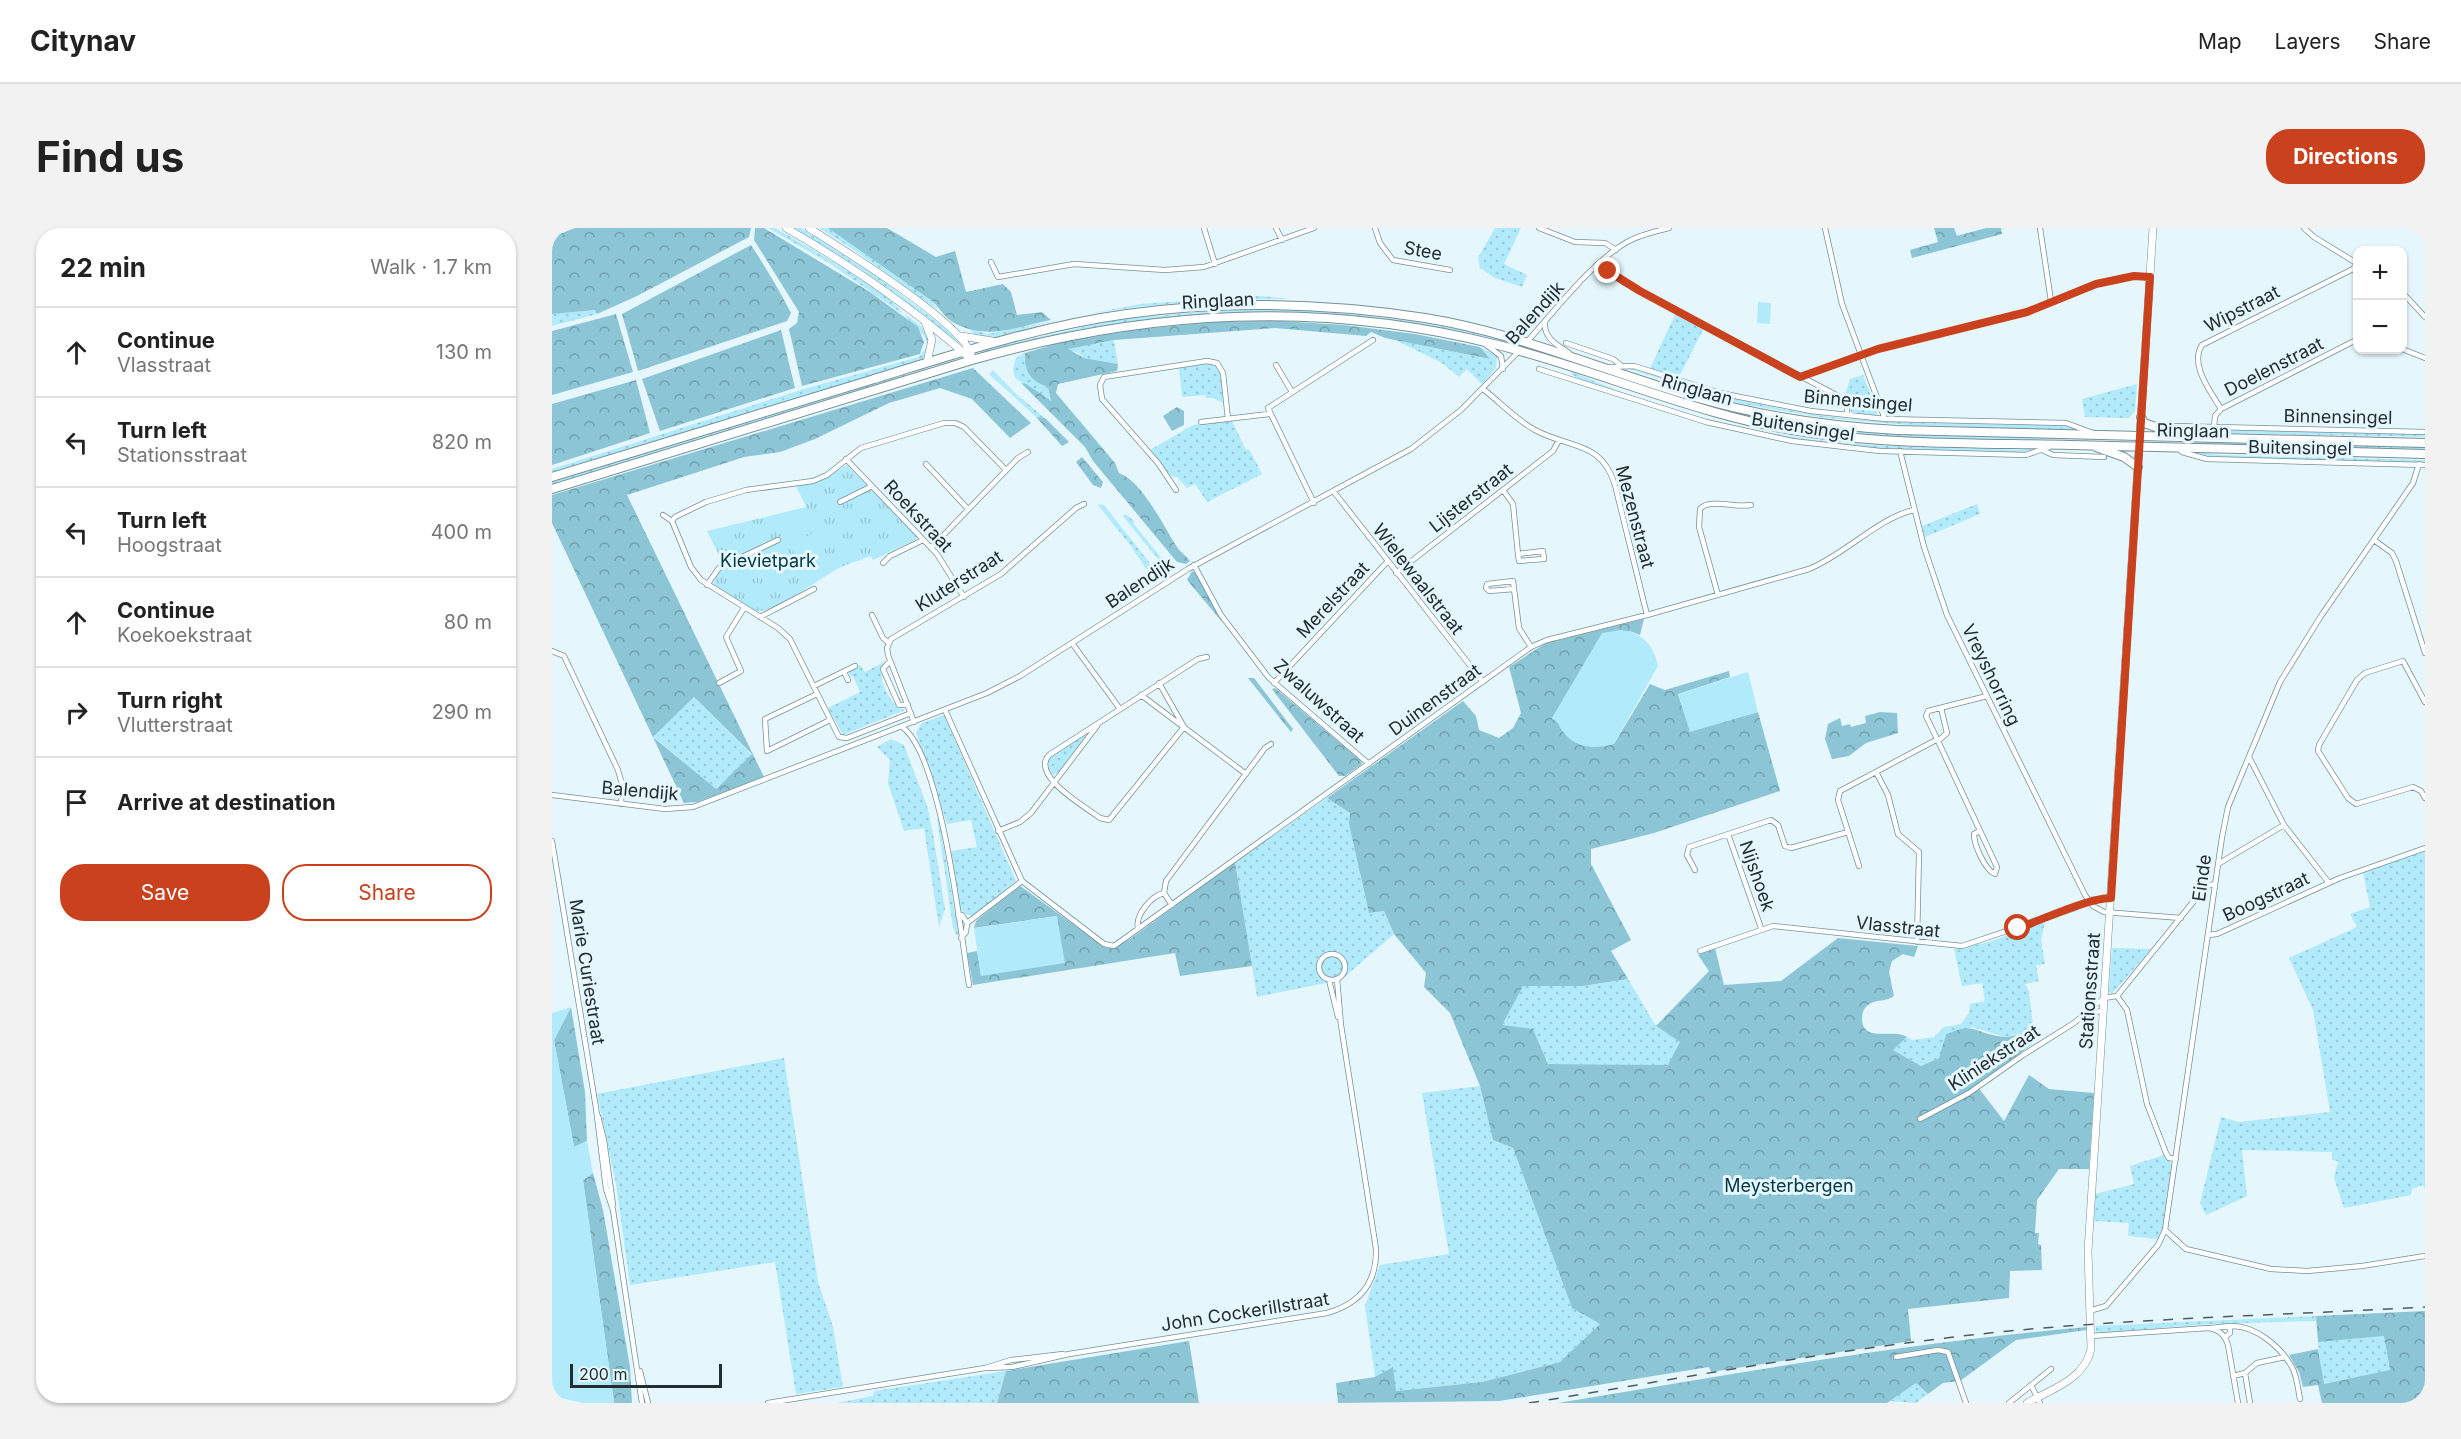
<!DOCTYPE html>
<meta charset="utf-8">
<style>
:root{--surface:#fff;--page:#f2f2f2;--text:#222;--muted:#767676;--line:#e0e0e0;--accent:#ca411d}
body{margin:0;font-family:Inter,sans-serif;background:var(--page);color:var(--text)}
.controls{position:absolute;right:18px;top:18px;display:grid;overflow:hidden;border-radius:12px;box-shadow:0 2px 4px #0004}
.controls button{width:54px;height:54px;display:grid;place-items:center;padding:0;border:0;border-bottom:2px solid var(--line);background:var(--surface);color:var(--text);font:30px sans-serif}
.scale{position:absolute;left:18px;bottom:15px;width:152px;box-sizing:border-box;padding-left:6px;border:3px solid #212d31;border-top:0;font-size:16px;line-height:21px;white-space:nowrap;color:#212d31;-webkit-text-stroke:4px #e5f7fc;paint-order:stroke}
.stop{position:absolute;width:18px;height:18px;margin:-14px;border:4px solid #ca411d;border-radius:50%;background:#fff}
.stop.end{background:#ca411d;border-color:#fff;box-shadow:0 2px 6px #0008}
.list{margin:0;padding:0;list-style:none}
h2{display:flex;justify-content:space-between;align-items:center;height:78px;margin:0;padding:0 24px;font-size:26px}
h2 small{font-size:20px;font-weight:400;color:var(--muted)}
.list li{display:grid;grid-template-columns:39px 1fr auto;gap:18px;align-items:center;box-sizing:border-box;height:90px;padding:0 24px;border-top:2px solid var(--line)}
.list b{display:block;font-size:22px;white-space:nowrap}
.list p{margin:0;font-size:20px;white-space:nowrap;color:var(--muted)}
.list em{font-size:20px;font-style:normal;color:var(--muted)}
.actions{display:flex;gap:12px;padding:18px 24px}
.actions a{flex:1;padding:14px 0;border:2px solid var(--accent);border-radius:24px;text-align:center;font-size:21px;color:var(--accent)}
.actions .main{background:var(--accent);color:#fff}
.icon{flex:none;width:33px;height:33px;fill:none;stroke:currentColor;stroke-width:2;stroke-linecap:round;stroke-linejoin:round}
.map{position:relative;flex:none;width:1873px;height:1175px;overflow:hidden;border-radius:24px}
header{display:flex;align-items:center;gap:36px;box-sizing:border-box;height:84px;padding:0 30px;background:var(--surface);border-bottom:2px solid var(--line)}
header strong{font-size:28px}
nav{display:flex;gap:33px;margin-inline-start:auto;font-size:21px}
.intro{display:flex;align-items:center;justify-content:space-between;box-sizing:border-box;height:144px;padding:0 36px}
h1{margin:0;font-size:42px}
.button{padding:15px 27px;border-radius:24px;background:var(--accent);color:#fff;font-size:21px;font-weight:700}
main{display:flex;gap:36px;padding:0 36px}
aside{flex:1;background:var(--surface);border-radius:24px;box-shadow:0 2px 4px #0004}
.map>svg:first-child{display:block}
</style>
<header>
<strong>Citynav</strong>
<nav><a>Map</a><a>Layers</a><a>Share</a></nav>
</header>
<div class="intro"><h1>Find us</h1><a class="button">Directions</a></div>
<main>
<aside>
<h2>22 min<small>Walk · 1.7 km</small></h2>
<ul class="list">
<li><svg class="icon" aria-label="ahead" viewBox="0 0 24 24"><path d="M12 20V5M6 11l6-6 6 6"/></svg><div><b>Continue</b><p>Vlasstraat</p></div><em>130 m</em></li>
<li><svg class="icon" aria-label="left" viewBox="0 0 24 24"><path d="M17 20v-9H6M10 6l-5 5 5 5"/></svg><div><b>Turn left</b><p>Stationsstraat</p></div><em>820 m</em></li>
<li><svg class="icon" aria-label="left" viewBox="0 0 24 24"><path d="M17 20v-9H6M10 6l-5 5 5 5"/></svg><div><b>Turn left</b><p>Hoogstraat</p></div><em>400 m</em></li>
<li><svg class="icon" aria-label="ahead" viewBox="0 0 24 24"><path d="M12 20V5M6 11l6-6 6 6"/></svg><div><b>Continue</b><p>Koekoekstraat</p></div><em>80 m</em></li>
<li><svg class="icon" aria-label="right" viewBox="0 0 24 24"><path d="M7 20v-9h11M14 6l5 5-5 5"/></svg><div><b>Turn right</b><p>Vlutterstraat</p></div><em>290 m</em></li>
<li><svg class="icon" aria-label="arrive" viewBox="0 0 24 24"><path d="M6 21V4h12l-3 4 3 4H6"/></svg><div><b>Arrive at destination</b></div></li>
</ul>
<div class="actions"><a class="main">Save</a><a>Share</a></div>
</aside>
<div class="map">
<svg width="1873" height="1175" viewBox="0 0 1873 1175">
<defs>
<pattern id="grass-dots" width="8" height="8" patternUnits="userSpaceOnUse" patternTransform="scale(1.5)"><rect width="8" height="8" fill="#b1eafa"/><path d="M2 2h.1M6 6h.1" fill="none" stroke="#98c9d7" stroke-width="1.8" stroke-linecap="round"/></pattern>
<pattern id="forest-crowns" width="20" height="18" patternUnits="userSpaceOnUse" patternTransform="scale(1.5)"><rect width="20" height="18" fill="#8cc5d5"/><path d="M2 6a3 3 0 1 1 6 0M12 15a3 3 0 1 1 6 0" fill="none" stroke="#72a0ad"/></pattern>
<pattern id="park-tufts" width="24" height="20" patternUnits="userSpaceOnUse" patternTransform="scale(1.5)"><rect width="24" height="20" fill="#b1eafa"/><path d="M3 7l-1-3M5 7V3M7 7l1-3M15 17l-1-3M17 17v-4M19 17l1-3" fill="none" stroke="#98c9d7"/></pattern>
</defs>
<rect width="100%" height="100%" fill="#e5f7fc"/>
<path fill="url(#grass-dots)" d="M216,0H223C244,12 344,68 351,86L277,35Z
M241,0H249L324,48L408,111L410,118L279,23Z
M267,0H276L380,73L386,82L302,22Z
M943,0H969L952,36L975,47L970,59L943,50L928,40L926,30Z
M709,68L739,71C661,71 583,76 506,92C482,98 459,106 435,111L423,109L419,102L405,96L435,106L588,76Z
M690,80C781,82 868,91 956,112L955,114L915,104L694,85L634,87L562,96L431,125L428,122L563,92Z
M44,82L45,86L0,98V86Z
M1124,85L1152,100L1127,149L1098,140Z
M353,86L370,99L378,110L376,127L372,132L0,244V241L252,161L366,129C390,111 357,98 353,86Z
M562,112L566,136L532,130L527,125L513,121Z
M843,112L937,131L928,119L945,128L944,140L930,156L915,141L907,149L890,135Z
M987,123L1045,142L1251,197L1568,212C1461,209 1350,218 1242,199C1154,183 1070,152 985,124Z
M473,124C471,142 478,153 496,159L499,173L463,150L461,141L464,130Z
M404,129L405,131L355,146L346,152L0,258V253Z
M658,135C673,140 670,162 671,175L662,170H654L653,167L630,169L627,139Z
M1074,140H1082C1153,164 1225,184 1300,191C1370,197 1442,196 1512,197L1526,202L1356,197L1273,190L1190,176Z
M441,142L464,166L493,190L484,189L437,146Z
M1019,143C1103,181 1204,208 1295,215C1353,220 1411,220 1468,222L1485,220L1473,225C1394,222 1315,224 1237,211C1177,201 1118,182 1061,163C1051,159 1019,152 1019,143Z
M1311,147L1325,184V187L1300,185L1292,171L1298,151Z
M1585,156L1583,183L1577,190L1533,189L1530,171Z
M680,193L694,222L697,221L710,246L655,274L643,256L635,260L625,249L619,248L598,222L641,197Z
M1680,201L1873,206V209L1666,205Z
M1686,213L1873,218V223L1604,216Z
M1641,224L1667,227L1873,232V235L1666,230Z
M545,276L552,277L597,334L604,356L579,318Z
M1425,276L1428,286L1373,309L1370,298Z
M570,287H575L583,294L581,295L619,342H615Z
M332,434C324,449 337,478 353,482L291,507L276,480L308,464L301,448L299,449L296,443L308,437L313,444Z
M142,469L200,527L163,561L101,508Z
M392,487L464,653L421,688L413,686L408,680L399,623L425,619L419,592L395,596L364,505L370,495Z
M532,506L534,509L506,545L500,547L496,539L497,528Z
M339,511L352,517L376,581L381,606L393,681L387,699L372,600L352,603L336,555L338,532L325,519Z
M775,570L798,585L797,596L817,685L832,683L842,706L789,752L705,769L683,634Z
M385,591H387L407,707H404L401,699Z
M1873,623V961L1871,957L1860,961L1859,967L1792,980L1782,950L1786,933L1780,932V924L1690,922L1695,968L1654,987L1648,975L1669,889L1687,894L1778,884L1761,782L1737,730L1805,699L1798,686L1818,679L1811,644Z
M1493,694L1489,712L1493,736L1484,737L1487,753L1473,756L1477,763L1483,814L1476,803L1453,809L1420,799L1387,830L1369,838L1341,822L1355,809L1360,812L1382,809L1392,799L1409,796L1417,785L1418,776L1433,773L1430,755L1410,758L1402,721L1437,714Z
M1560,720L1599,721L1560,766L1557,764Z
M1076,751L1104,798L1129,814L1116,837L996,836L981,801L949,798L970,758H1031Z
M232,830L266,1054L281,1099L291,1159L244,1166L223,1034L78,1057L64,956L45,866Z
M928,858L941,912L961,920L1020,1080L1048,1096L1008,1134L930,1154L843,1163L823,1149L813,1078L828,1037L897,1026L870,865Z
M1612,927L1620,937L1612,1000L1606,1011L1576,1008L1577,995L1542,993L1543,966L1582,956L1578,938Z
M1764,1088V1093L1659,1096L1544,1105V1098Z
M1832,1108L1838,1143L1771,1156L1766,1114Z
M454,1143L445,1175H285L321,1168L322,1163Z
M1364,1155L1376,1166L1364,1175L1338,1173Z"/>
<path fill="url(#forest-crowns)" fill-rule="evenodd" d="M23,0H199L197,9L85,68L45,86L43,82L0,86V9Z
M203,0H212L318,64L366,99L372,114L368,126L250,158L237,101L245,95L247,84L202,12Z
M276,0H335L384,29L403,23L414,64L451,56L459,64L465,87L490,84L499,92C463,99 438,112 404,96C393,91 388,80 380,73Z
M1382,0H1402L1405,8L1434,0H1449L1450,6L1360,30L1358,22L1386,14Z
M199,17C214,40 227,61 239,85L235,93L86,143L70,86Z
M64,86L81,144L0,167V103Z
M728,93L792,97L863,106L928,119L938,131L833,110L819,104L814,108L723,100L562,112L516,121L532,130L566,136L565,143L506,156L504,165L563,235L567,245C590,253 612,299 625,319C629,325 634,327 638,333L634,336L625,334L541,233L533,219L469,155L474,156L499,173L496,159C478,153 472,143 473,125L510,114L582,102L660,94Z
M229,102L243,160L108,203L90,151Z
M421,140L479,195L458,210L420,171L388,160L337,175L263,211L228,224L192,229L75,267L212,549L145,574L132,575L0,295V267ZM142,469L200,526L164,561L101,509Z
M84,152L98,205L0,237V176Z
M625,179L632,183V197L620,203L611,188Z
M484,189L493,190L517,214L510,218Z
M530,229L551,254L549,260L541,257L524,234Z
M640,343L644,345L671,395L635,352Z
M1092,391L1088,407L1078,403L1000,491L1006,493L1018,511L1062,516L1098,456L1113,462L1177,443L1178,449L1126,466L1138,503L1206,484L1228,563L1102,605L1039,621V636L1079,712L1059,723L1076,751L1031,758H971L950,797L981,801L996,836L1116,837L1128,814L1104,798L1157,743L1146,727L1163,720L1172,757L1229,753L1286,710L1366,718L1362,729L1351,726L1340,733L1337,744L1342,768C1335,774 1323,771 1316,777C1312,780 1310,784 1310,789C1309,816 1341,800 1355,809L1341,822L1369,838L1387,830L1394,807C1422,792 1427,808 1453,809C1460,809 1469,805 1476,803L1483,814L1425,858L1452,893L1477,847L1497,861L1542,865L1537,941H1507L1485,972L1483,1005H1487L1486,1016L1489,1017L1490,1042L1458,1043L1457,1070L1356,1081L1359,1113L1159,1144L1157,1139L947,1173L786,1175L784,1155L823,1149L841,1139L844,1163L930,1154L1008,1134L1048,1096L1020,1080L961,920L941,912L928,858L898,785L872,759L874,745L842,706L832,683L817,685L797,596L798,585L775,570L911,473L924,488L927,502L947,510L961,500L969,485L957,439L994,415Z
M696,450H702L741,501L739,504Z
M723,460L808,532L810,536L793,548H787L720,461Z
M1328,484L1345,485L1346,505L1314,515L1297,528L1280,531L1273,511L1276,496L1288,490L1290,498L1298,496L1299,499L1314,495L1313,488Z
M683,634L700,738L628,748L623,725L421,757L415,725L425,723L429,747L505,688L422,700L424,693L467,657L554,720H561L578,711Z
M19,779L33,864L35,913L22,919L2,812Z
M41,945L51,982L78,1139L80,1175H62L31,952Z
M1873,1083V1175H1770L1766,1157L1751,1159L1747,1144L1737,1127L1766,1121L1772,1156L1838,1142L1832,1108L1766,1114L1764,1088Z
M1535,1099V1102L1464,1112L1408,1153L1391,1155L1376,1166L1364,1155L1335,1175H1006C1182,1146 1357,1114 1535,1099Z
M637,1113L647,1175H445L454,1143Z"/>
<path fill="url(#park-tufts)" d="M295,237L365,308L362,315L361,313L321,332L319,328C309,332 298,335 289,339C272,347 222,386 205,383C190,380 174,365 161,357L166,344L173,339L155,303L254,279L244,258L268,253Z"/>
<path fill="#b1eafa" d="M1206,74L1219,75L1218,96L1205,95Z
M247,287L251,300L229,306L225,293Z
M269,300L276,312L245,330L238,318Z
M1068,402C1090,404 1102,417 1106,438L1062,516C1044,521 1025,521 1012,505C1007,499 1007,494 1000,490L1050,405Z
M1196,444L1206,484L1138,504L1126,466Z
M505,688L513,735L429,748L422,700Z
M19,779L2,812L22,919L35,913L41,945L31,952L62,1175H31L0,1168V785Z"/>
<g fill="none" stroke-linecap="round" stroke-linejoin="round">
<defs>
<path id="street" d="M652,0L663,36
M724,0L730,12
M823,0L828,15L841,32L898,42
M987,0L1023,14L1053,15L1064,22
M1273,0L1290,76L1333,191
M1488,0L1499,73
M1752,0L1762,9L1806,36
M439,34L446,49L522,36L613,42L652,39L762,0
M1049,35L1071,54L1286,168L1295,176V187
M1850,64L1873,89
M993,95C992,111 1006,117 1017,125
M974,115C1001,85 1044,28 1081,11C1092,6 1105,3 1117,0
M1014,115L1061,131L1070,138
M933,116L949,128L951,141
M1850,121L1873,130
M724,137L740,164
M1057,139L1082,138L1168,165L1259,183L1333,191L1514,195L1541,205
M987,141L1154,194L1240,213L1328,223L1474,227L1497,219
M1248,149L1326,121L1475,84L1544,56L1582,48L1598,49
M931,161C948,174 963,191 983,202C1018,221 1049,212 1063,257L1095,387
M1669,181C1659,164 1637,137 1650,117L1801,41L1805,36
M649,194L717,186
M1623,198L1873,204
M1662,199L1663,188L1669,181L1806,111
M1626,220L1630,224L1655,231L1873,237
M1490,222L1501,227L1552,229
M1348,223L1372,319L1395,387L1533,667L1541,678L1552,684L1629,690
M294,231L385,326L412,369
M374,236L416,281
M624,262L606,235L550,171L548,157L552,149L655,133L665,135L671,145L676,191
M951,262L961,276L966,326L967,333L992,331L991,323L966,326
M782,264L931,454
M288,274L320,258
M762,275L716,180L821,112
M111,287L120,293L139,339L149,352L226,400L238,411L287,509L295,510L359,485
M120,293L123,289L154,274L194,262L261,253L275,247L309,220L392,195H403L412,199L454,242
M1822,312L1840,325L1844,333L1873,425
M379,320L466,230L476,224
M331,335L338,328L371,312
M642,337L669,387L717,450L817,536
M844,345L1001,223L1007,212
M155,357L167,340L226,312
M962,361L937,363L934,360L935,356L961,353L967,400L979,419
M1166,367L1147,299L1148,281C1157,270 1184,280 1199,277
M320,387L331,410L337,415
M208,389L262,361
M520,415L568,481
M0,423L12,428L66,542L70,556L69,576
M338,433L331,441L347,477H356
M292,444L296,452
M167,455L189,443L174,409L192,380
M607,455L632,499
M722,455L835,334
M262,458L303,438
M265,466L213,491L215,523L278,492
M589,467L694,546
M1873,474L1851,433L1813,445L1805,452L1767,517L1766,523L1796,570L1804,576L1861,559L1869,563L1873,570
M1389,480L1395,505L1386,513L1374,488L1376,483L1435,468
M393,482L470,653L552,716L562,718L979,419L995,412L1095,387L1257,341C1292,327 1328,289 1362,282
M362,494L336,427L335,420L339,411L449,346L524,280L532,276
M350,499C389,525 409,706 417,757
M632,499L557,592L548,590C534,579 478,548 497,527L646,431L655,429
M1386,513L1445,639L1443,646C1433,642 1422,617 1422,606L1428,603
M1697,529L1732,597L1777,655
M1324,544L1336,567L1346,606L1367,624L1365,714
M0,567L113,581L141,579L435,465L468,448L636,341L859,221L909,182L968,122
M446,603L468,594L479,585L545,498
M1176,606L1209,700
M0,613L44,880L54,961L61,982L90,1175
M1666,636L1732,597
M1307,638L1286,572L1288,563L1384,512
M1143,642L1135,627L1137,619L1219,592L1226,597L1233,618L1239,620L1296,604
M1537,672L1559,670
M620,677L612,665L614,653L713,520L719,516
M406,687H410L415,695L414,704L409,710
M415,695L470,653
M586,701C583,687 599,668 612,665
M1656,707L1665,706L1788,650L1873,620
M1148,723L1221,698L1410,718L1523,680L1537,672
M767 739a13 13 0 1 1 26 0a13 13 0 1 1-26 0Z
M777,752L786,789
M1565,768L1575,782L1595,876L1614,925L1617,930L1624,931
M1534,788L1551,782
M46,888L52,912L61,977
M1368,891L1417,865L1471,827L1522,795L1552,770L1565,768L1654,658L1663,656
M1613,1002L1634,1021L1719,1041L1755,1043L1810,1038L1873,1028
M1537,1083L1554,1078L1606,1017L1613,1002L1670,609L1676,579L1728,454L1769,388L1861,255L1867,236
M1659,1100L1678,1098
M1539,1108L1656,1100C1667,1101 1673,1107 1676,1117L1686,1175
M1673,1109L1678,1105V1098C1703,1097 1728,1118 1740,1139C1745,1148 1746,1161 1748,1171
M1344,1129L1386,1122L1396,1124L1414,1175
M433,1140L460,1139L517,1126L775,1085C807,1076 825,1056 824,1021L789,797L785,751
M88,1143L96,1175
M1693,1145L1705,1135L1733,1129
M1681,1148L1693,1145L1698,1175
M1479,1157L1488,1175
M0,1174L6,1175
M216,1175L433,1140L459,1132L511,1126
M1457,1175L1499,1141"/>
<path id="secondary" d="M234,0C300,38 363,82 420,132
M257,0C290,21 409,94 419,126
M373,94L380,112L375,134
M409,108L440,113
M1475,1175C1500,1161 1533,1151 1539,1121L1536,1023L1601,0"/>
<path id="highway" d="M1589,189L1592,195L1621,205L1623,209
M1544,219L1572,229L1586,239
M0,249C106,217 213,184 319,152C403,126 487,98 575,86C674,72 774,75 873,90C967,105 1054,144 1146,170C1211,189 1277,198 1345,202L1873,215
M0,261L420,132C596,82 768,72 946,117C1052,144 1151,190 1259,205C1345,217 1432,215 1518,217C1636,219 1755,223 1873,226"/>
</defs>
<use href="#street" stroke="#749199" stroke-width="6"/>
<use href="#secondary" stroke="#749199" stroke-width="8"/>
<use href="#highway" stroke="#749199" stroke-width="10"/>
<use href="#street" stroke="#fff" stroke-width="4.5"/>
<use href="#secondary" stroke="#fff" stroke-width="7"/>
<use href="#highway" stroke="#fff" stroke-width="8"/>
<path stroke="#4d5b5f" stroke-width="1.5" stroke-dasharray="10 10" stroke-linecap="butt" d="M977,1175C1137,1149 1296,1119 1457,1103C1595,1090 1734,1087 1873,1079"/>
</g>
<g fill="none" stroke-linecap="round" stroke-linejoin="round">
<path stroke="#ca411d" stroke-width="8" d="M1056,43L1088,63L1248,149L1326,121L1475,84L1544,56L1582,48L1598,49L1559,670C1533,671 1493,691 1466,700"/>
</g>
<g text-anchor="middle" stroke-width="6" stroke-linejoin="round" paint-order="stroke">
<g font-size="18" fill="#212d31" stroke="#e5f7fc">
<text transform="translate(871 23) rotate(10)" y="6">Stee</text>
<text transform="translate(666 73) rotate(-3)" y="6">Ringlaan</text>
<text transform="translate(1690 81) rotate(-27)" y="6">Wipstraat</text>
<text transform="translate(983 85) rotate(-48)" y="6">Balendijk</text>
<text transform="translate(1722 139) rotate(-27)" y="6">Doelenstraat</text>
<text transform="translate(1145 162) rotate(16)" y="6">Ringlaan</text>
<text transform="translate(1306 173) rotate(5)" y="6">Binnensingel</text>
<text transform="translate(1786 189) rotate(1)" y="6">Binnensingel</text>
<text transform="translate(1251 199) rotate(9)" y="6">Buitensingel</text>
<text transform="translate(1641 203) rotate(1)" y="6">Ringlaan</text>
<text transform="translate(1748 220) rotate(1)" y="6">Buitensingel</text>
<text transform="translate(919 270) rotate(-38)" y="6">Lijsterstraat</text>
<text transform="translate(366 288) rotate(47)" y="6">Roekstraat</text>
<text transform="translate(1083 289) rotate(75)" y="6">Mezenstraat</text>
<text transform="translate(866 351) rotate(52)" y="6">Wielewaalstraat</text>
<text transform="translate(407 353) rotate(-32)" y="6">Kluterstraat</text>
<text transform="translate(588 355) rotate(-33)" y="6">Balendijk</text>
<text transform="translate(781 372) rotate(-47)" y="6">Merelstraat</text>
<text transform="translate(1439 447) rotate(64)" y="6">Vreyshorring</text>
<text transform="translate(883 472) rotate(-36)" y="6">Duinenstraat</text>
<text transform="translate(767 473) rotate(42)" y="6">Zwaluwstraat</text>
<text transform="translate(88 563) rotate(5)" y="6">Balendijk</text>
<text transform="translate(1205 648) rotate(71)" y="6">Nijshoek</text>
<text transform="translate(1650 650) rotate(-82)" y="6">Einde</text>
<text transform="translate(1714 669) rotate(-25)" y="6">Boogstraat</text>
<text transform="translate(1346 699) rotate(6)" y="6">Vlasstraat</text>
<text transform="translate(35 744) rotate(81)" y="6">Marie Curiestraat</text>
<text transform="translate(1538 763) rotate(-86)" y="6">Stationsstraat</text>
<text transform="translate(1442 830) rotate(-33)" y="6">Kliniekstraat</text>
<text transform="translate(693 1084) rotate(-9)" y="6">John Cockerillstraat</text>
</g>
<g font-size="18" fill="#003743" stroke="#e5f7fc">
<text x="216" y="339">Kievietpark</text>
<text x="1237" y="964">Meysterbergen</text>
</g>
</g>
</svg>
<div class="controls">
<button>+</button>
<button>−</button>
</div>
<div class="scale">200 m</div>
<div class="stop" style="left:1466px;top:700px"></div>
<div class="stop end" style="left:1056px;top:43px"></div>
</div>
</main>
